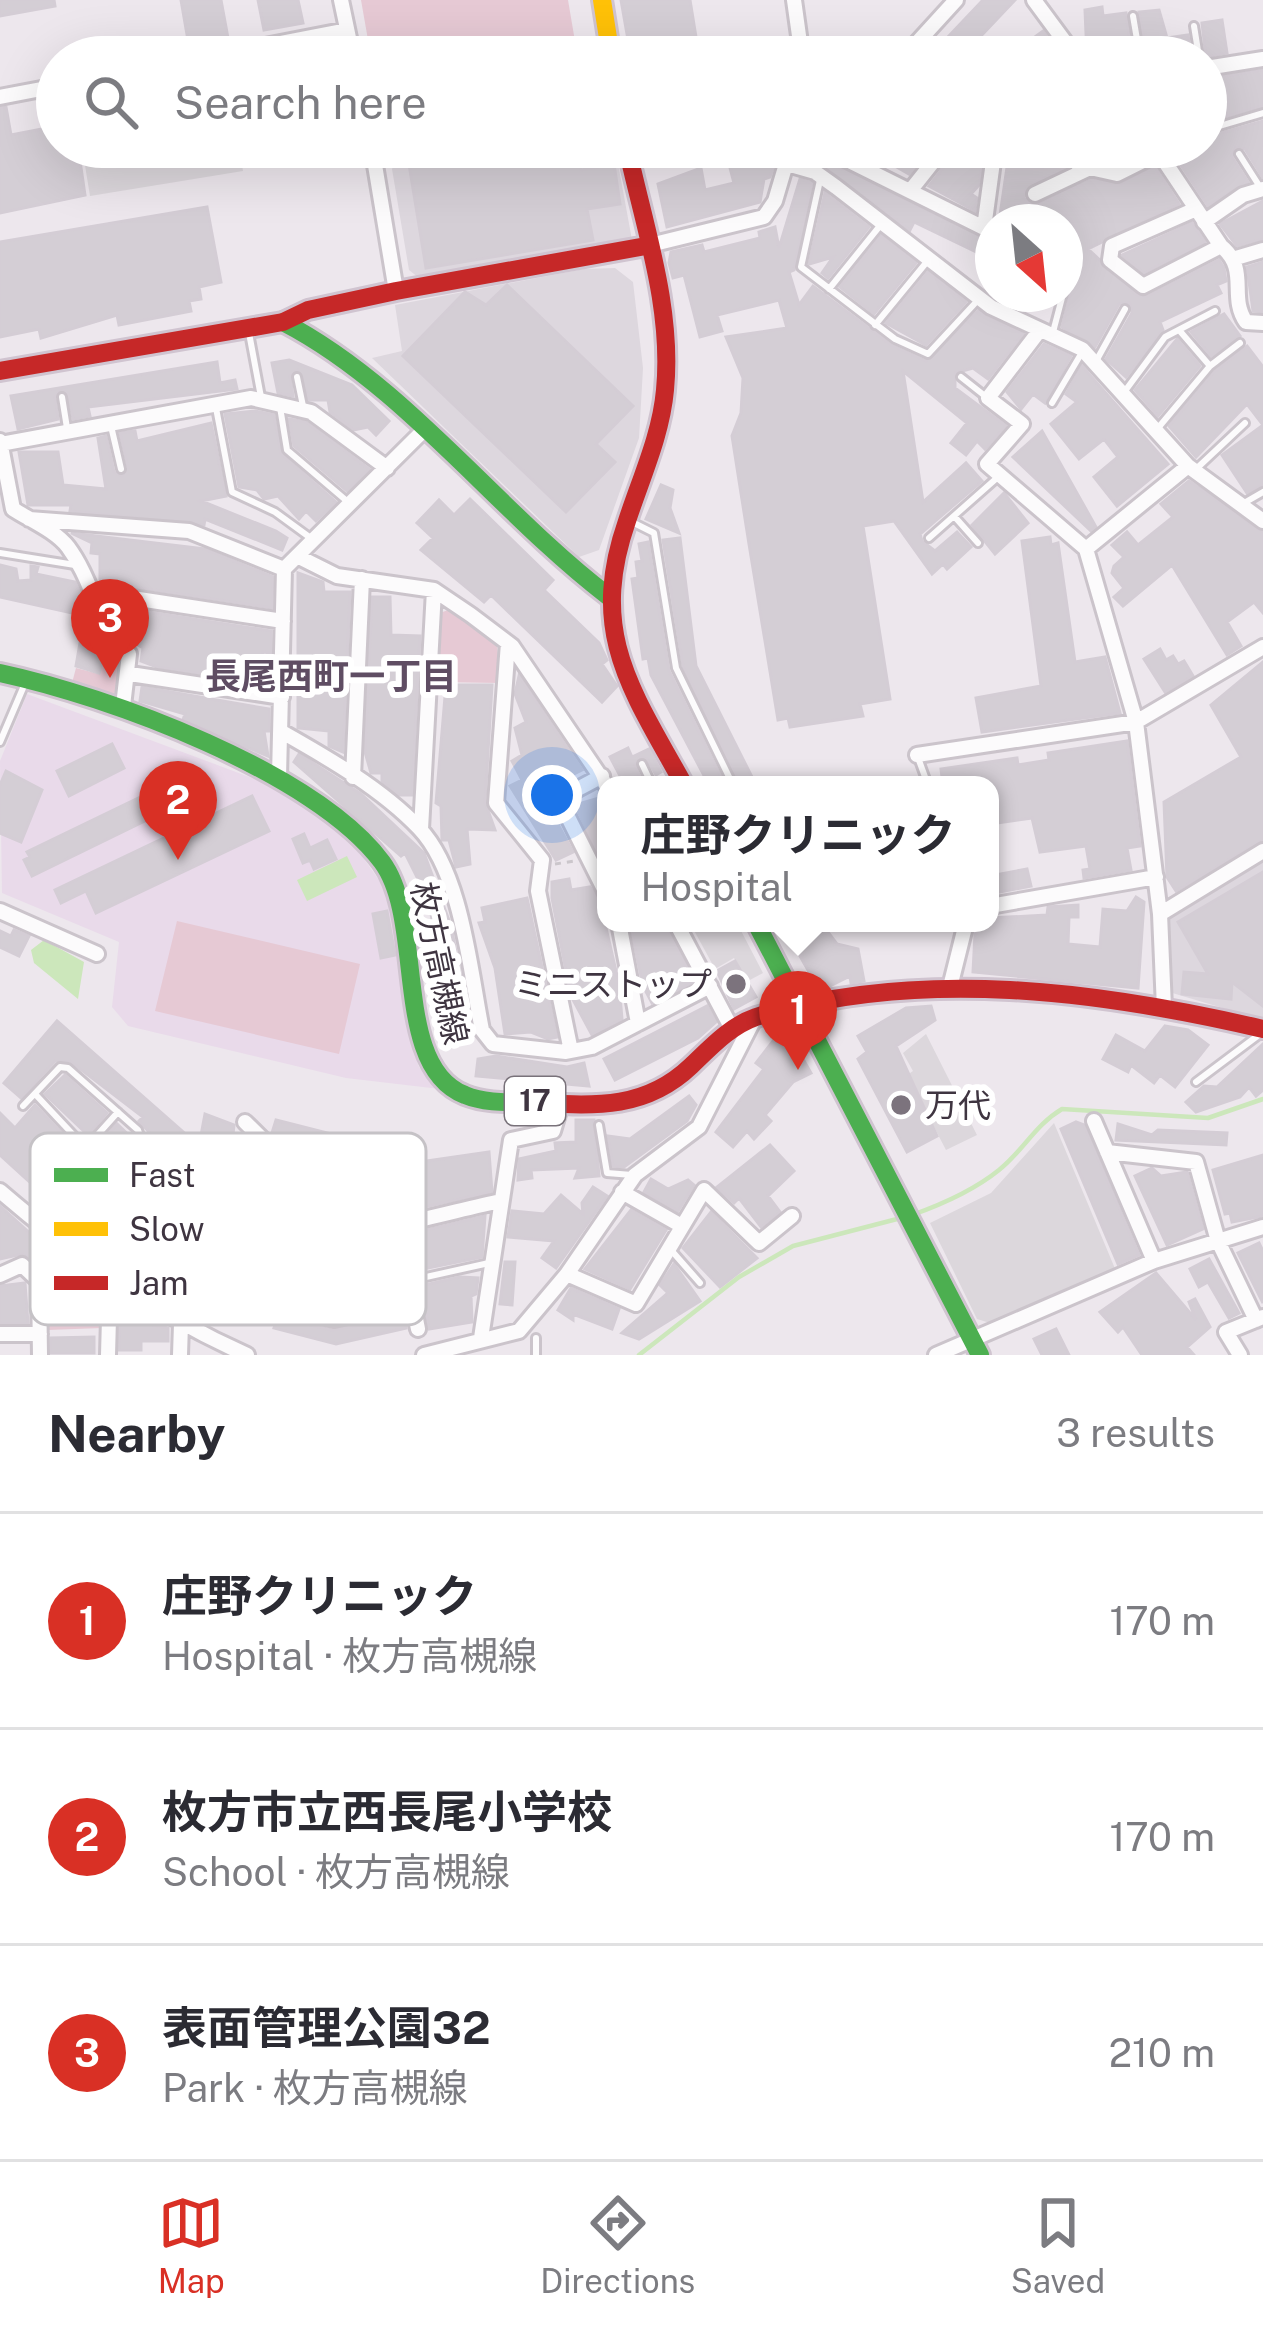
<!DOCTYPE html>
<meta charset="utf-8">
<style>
:root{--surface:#fff;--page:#f7f7f7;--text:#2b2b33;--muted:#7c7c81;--line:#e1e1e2;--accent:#d93025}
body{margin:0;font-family:"Public Sans","Noto Sans JP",sans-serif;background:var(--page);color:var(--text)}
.compass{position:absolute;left:975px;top:204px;width:108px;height:108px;border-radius:50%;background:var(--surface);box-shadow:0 12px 48px #0002;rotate:153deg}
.you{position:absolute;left:552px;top:795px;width:42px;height:42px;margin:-30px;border:9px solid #fff;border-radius:50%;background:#1a73e8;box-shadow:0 0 0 18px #1a73e833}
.badge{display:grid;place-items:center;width:78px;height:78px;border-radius:50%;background:var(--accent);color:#fff;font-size:39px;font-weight:700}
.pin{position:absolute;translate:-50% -99px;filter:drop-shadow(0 3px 6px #0008)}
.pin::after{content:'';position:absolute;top:63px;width:42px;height:36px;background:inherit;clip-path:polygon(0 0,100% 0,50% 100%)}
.popup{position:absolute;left:597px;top:776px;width:402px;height:156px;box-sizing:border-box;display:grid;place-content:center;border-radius:24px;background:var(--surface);filter:drop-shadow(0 3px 9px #0005);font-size:39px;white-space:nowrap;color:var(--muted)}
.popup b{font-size:45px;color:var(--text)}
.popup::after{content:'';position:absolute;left:50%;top:100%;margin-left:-24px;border:24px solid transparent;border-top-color:var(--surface)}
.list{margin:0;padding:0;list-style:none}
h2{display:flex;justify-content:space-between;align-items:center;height:156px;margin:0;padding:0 48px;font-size:51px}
h2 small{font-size:39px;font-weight:400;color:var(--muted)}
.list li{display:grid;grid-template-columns:78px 1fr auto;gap:36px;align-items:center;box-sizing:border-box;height:216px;padding:0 48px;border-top:3px solid var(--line)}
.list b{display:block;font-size:45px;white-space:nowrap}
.list p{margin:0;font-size:39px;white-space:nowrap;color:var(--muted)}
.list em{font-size:39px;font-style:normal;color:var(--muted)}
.icon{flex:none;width:66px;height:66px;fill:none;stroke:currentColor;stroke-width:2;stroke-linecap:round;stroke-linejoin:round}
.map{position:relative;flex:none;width:1263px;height:1355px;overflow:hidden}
.search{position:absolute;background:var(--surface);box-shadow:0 12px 48px #0002;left:36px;right:36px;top:36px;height:132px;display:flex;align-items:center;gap:30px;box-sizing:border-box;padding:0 42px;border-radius:66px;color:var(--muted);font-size:45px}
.sheet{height:804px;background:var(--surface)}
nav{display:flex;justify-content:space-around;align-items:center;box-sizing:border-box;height:168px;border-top:3px solid var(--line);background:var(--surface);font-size:33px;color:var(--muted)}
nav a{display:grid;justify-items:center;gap:6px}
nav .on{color:var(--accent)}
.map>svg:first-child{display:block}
</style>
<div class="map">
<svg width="1263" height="1355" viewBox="0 0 1263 1355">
<rect width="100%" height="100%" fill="#ede7ed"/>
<path fill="#ddd7de" d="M457,147H615L632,240L419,278L409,270L392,169L398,158Z
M615,268L633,282L643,368L639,438L599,550L579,557L372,358L402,351L395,305L584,269Z
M1263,861V1020L1169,992L1168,919Z"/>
<path fill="#e9daea" d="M27,694L271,785L309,806L362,856L388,893L395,912L409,1037L419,1067L440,1089L346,1078L128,1026L112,1007L119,942L2,893L0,761Z"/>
<path fill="#e6c9d4" d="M361,0H568L577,53L575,57H371Z
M448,610L497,643L500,683L438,682L440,613Z
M106,647L125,663L116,695L72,683L76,668L99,674Z
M177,921L360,964L339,1054L155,1011Z
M61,1266L97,1291L102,1328L48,1330L46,1286Z"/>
<path fill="#dcd7dc" d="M82,147H239L243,171L90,196Z
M690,923H737L763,973L748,981L734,958L715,969Z
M926,1034L977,1135L946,1150L907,1075L913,1071L903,1053Z
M1054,1123L1116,1271L990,1323L977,1319L930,1223L991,1193Z"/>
<path fill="#cce7bb" d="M347,856L357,877L307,901L297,880Z
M44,940L84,962L78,999L34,963L31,950Z"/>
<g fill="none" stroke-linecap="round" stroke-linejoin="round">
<path stroke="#cce7bb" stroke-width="4.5" d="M912,1215C943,1204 973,1191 999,1170C1023,1151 1035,1125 1062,1109L1208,1118L1263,1099
M639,1355L739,1277L793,1246L901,1218"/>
</g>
<path fill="#d4ced5" stroke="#d4cdd5" stroke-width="3" d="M0,0H54L55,6L0,16Z
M181,0H221L228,38L189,46Z
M258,0H298L303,23L264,30Z
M621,0H690L696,37L630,51Z
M983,0H1015L961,57H929Z
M1102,7L1103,16L1126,13L1132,57H1087L1085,10Z
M1159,10L1167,38L1188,35L1191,57H1147L1139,12Z
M1222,20L1227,53L1206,57L1202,23Z
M1043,31L1052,44L1039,57H1007Z
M1263,70V106L1207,122L1206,79Z
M6,107L11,135L57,126V147H78L85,195L0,213V108Z
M1263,121V178L1245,149L1236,147L1232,157L1248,182L1208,206L1169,147H1206L1208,137Z
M476,147H577L581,170L614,164L620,204L587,209L593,240L426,268L408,158Z
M737,147H773L776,160L770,177L764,179L760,202L667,227L658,184L701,168L705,190L734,183L729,164L740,162Z
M862,147H931L909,174Z
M959,147H984L979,185L971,194L977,198L975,211L929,186Z
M1010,147H1060L1067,167L1027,187L1024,198L1033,205L1091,180L1121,184L1155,167L1179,204L1088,249L1137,295L1148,296L1219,260L1224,268L1226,281L1217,285L1221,293L1160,322L1163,330L1126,377L1106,359L1132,313L1130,303L1119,304L1095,347L1062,327L1070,295L1065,287V222L1055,216L1042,222H999Z
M1075,147H1144V148L1116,162L1080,160Z
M813,155L993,242V260L914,222L910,230L811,159Z
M800,179L812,183L794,270L789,272L799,305L813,286L891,345L926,361L978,311L1023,334L988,379L973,368L955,373V388L1006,426L985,449L977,441L966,455L951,443L967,423L903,371L923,502L966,463L982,481L920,534L922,541L935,551L957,532L971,547L947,569L943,564L932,574L894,521L863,526L890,699L860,704L863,716L790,727L788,718L778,720L749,544L732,436L741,413L743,378L726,337L787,328L779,300L717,315L722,331L700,337L684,275L673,278L669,263L671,252L702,245L704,252L760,238L759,232L775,227L779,248Z
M825,193L869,227L828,278L822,273L833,257L809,264Z
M1263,201V239L1237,246L1220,224Z
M207,207L221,282L199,287L201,299L189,301L191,311L119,325L117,315L41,338L39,329L0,337V242Z
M1192,223L1205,242L1144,273L1122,255Z
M881,236L916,263L874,314L840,287Z
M1263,262V312L1253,311L1247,267Z
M928,272L966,302L926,345L886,323Z
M507,285L633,406L596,444L615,462L566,512L403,356L465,292L486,305Z
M1224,314L1240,336L1211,356L1191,332Z
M1177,339L1200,366L1158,416L1135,390Z
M1044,344L1071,356L1045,403L1033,394L1021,409L1007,392Z
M1247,346L1263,367V425L1247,404L1196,457L1169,426L1215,371Z
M289,360L352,385L389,421L376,435L368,427L354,430L330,412L328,400H309L298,370L290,376L293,396L278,393L272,363Z
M217,362L220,383L235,380L237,389L88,407L90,416L73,419L68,393L60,390L55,397L58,419L18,429L11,396Z
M1082,366L1168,464L1117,506L1094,477L1118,457L1104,439L1079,459L1051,424L1077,402L1066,394Z
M255,411L274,415L281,454L336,502L316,521L306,511L299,519L278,496L264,499L257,490L239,487L225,414Z
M289,419L306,422L369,469L347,491L294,446Z
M211,423L226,496L201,501L276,531L287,538L282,550L205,519L204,525L70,511L71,505H28L19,452H58L63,485L106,489L98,438L106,436L114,472L122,476L128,468L120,433L135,431L137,441Z
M1263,425V485L1247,493L1222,455Z
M1042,431L1096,527L1091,531L1013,457Z
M1189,481L1263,532V613L1254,602L1227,622L1241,646L1227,655L1172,565L1123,606L1114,597L1124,588L1112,573L1114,566L1124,557L1112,545L1127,532L1138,545L1173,517L1161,504Z
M661,485L673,490L670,508L679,533L646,519Z
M1004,493L1028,523L995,554L972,525Z
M470,499L553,580L544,590L599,643L607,660L602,664L617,686L602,702L491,595L484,602L421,550L433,538L417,523L439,500L454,515Z
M71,533L205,549L273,577L272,608L100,582V554L91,553L92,543Z
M1050,537L1051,545L1058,543L1075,662L1105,657L1120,713L982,732L976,698L1041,686L1022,541Z
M680,538L696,666L756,785H740L683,666L663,540Z
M648,542L669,671L725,785H709L651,675L648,658L643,659L632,579L638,578L636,562L642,561L639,544Z
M0,565L16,569L18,581L31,580V566L38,567L36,574L75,582L84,602L81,615L0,597Z
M298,573L323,582L324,592H350L343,752L329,746V731L298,728Z
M372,597H390L391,635L420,636L412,795H399L382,781V773H371L365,752Z
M116,607L271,631V653L263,652L258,682L157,667L141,661L143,648L133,642V627L120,625Z
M80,643L105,651L99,673L76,666Z
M1160,649L1166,660L1173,656L1178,664L1184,661L1193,676L1165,692L1144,659Z
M1263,662V840L1176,891L1167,877L1164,802L1241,757L1211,705Z
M519,676L582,770L540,791L573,852L556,860L510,786L522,780L512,761L522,755L515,728L526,722L515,694Z
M446,685H492L485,802L495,830L467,829L470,864L456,867L449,840H442L441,806L436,803Z
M142,687L269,709V731H264L268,756L183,720L185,714L140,701Z
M1127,741L1140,846L1127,848L1131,870L1084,878L1083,870L1090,869L1086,846L1040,852L1032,818L990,824V785H943L941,769L1017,758L1018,765L1049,760L1048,753Z
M112,744L124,768L69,796L57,771Z
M628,748L632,757L649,749L661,772L656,775L647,759L640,757L635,765L642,782L625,785L610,757Z
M299,754L361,794L424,853L451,926L471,1032L468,1042L455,1045L429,903L417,888L421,885L405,853L401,856L294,762Z
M6,771L42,790L21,842L0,833V785Z
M155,790L165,811L32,876L24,860L30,857L27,852Z
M252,796L269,831L96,913L86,891L61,903L55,890Z
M606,796V849L598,853L575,805Z
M304,834L310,848L327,840L336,859L314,869L310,860L303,863L293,839Z
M1027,869L1031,886L990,894V876Z
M1263,872V1006L1232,982L1231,999L1182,994L1184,972L1208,974L1178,922Z
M569,879L571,890L590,887L600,902L619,984L622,1019L592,1035L571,996L552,898V882Z
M1136,897L1144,902L1138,988L973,972L975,934L990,918L1047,915L1048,907L1078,905V917H1069L1068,944L1100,947L1103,909L1127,911Z
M527,898L557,1037L548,1039L531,1032L505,1034L495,968L479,923L485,922L482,908Z
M387,911L395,955L381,958L373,914Z
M630,923H665L694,982L652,1003L643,986Z
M793,923H821L837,944L858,949L864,981L851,983L850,976L830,986L816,984L793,944L801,940Z
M14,930L29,936L19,956L0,947V931L11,936Z
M735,961L756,997L734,1009L717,971Z
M707,1006L716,1022L698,1038L615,1080L604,1059Z
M931,1006L935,1020L896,1046L937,1136L907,1152L858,1059L867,1052L858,1036L906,1008Z
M57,1021L199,1146L205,1114L234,1125L230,1163L250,1143L305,1197L303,1203L294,1199L277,1216L209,1154L206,1168L180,1165L139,1121L143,1117L70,1061H55L21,1098L4,1083Z
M1165,1026L1188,1030L1208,1045L1175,1087L1160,1075L1154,1083L1131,1065L1128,1072L1103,1059L1116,1035L1145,1051Z
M777,1036L795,1045L811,1073L793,1082L765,1115L771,1121L754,1139L747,1131L733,1147L716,1132L764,1069L756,1063Z
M1263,1044V1090L1256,1096L1249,1087L1240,1097L1196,1112L1186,1102L1204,1086L1217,1087Z
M496,1056L567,1067L584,1063L589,1086L476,1076L478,1059Z
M65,1075L107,1113L88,1135L45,1094Z
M689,1096L696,1105L687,1121L624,1167L613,1166L608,1136L630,1139Z
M35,1105L75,1147L95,1160L114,1140L108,1134L117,1124L133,1139L79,1201L92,1216L80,1228L0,1155V1113L15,1128Z
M276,1120L367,1143L362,1168L374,1166L384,1216L321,1221L327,1203L345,1207L348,1179L335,1176L339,1155L330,1148L321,1150L312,1173L301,1162L305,1148L272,1133Z
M576,1120H594L599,1176L575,1178L579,1168L531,1170L532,1178L518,1180L519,1159L556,1151L555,1143L576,1142Z
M1076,1122L1084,1125L1139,1255L1118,1264L1061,1129Z
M1118,1124L1152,1135L1158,1130L1227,1133L1226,1145L1116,1140Z
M770,1145L794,1171L768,1196L780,1212L761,1227L739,1198L734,1203L717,1187Z
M489,1152L492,1192L406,1211L393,1156L410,1153L413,1163Z
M1263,1155V1216L1232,1222L1230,1213L1225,1214L1213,1170Z
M1152,1168L1161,1176L1187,1172L1203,1229L1167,1245L1135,1176Z
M651,1179L668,1189L688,1180L694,1185L678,1211L644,1192Z
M163,1186L190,1190L170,1260L214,1279L209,1296L193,1291L195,1284L159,1274L146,1288L97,1254L79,1234L90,1223L134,1259L157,1235L163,1209L155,1205Z
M593,1187L607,1196L556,1268L542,1258L554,1241L508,1237L512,1211L544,1214L561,1195L583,1214L582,1203Z
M211,1198L236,1220L223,1259L197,1247Z
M0,1206L46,1248L35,1262L22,1254L0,1259Z
M631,1210L666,1230L630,1289L585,1269Z
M711,1212L757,1258L720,1287L683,1248Z
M485,1216L482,1257L418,1270L410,1234Z
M256,1232L291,1244L277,1307L291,1321L332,1330L360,1325L368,1317L357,1242L388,1238L406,1328L336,1344L274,1328L276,1322L236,1314L237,1310L214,1303L219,1289L240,1295Z
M1259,1243L1263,1251V1303L1238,1253Z
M314,1248H335L344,1305L307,1301Z
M1209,1259L1239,1313L1229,1318L1208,1282L1199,1287L1190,1269Z
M505,1262H515L512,1305L500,1304Z
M674,1264L700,1301L639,1339L622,1333L668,1293L660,1285Z
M1156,1273L1196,1320L1189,1302L1195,1299L1210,1327L1187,1347L1194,1355H1142L1123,1327L1118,1332L1100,1312Z
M460,1277L478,1278L476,1294L471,1296L472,1322L429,1329L421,1286Z
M25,1283L28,1323H0V1286Z
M571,1288L619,1309L612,1329L573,1314V1320L558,1310Z
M120,1311L142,1312L141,1322L168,1328V1341H141V1350H119Z
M1056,1329L1069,1355H1042L1034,1339Z
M94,1337V1353H51V1338Z"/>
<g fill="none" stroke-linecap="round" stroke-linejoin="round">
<defs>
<path id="lane" d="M1133,16L1140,57
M1194,26L1199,57
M651,57L679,52
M1046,57L1063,46
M1206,130L1263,113
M1067,147L1076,170
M1239,154L1260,187
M820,180L801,267L895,339L928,354L978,300
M829,289L883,222
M875,325L930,258
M1179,330L1210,366
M1053,332L1063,294
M249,333L261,397
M1095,363L1125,309
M297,377L303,406
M961,377L985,396
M1125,391L1165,337L1215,311
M62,397L67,428
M1052,403L1081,354
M280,407L287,450L348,502
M216,408L232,492L275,512L312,539
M111,426L121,469
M1158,428L1210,366L1240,343
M1195,470L1245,423
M1244,503L1263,492
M954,516L978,543
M630,521L654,533L676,668L733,785
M929,538L998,477
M0,553L75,565
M0,742L26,681
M917,755L928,785
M642,764L652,785
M1196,1082L1260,1034
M36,1095L80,1142H91L118,1112
M23,1106L60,1067L68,1068L138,1130L145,1151L169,1173L200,1183
M599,1125L607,1173L632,1175
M671,1250L700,1283
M408,1281L489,1263
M536,1355V1338"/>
<path id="street" d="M341,0L353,57
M794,0L802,57
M1034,0L1076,57
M209,57L347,30
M904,57L956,0
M1206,68L1263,59
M0,97L57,86
M372,147L396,291
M821,147L984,228L995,147
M1155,147L1221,246C1250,270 1228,296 1246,322L1263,323
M373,152L401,147
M787,164L815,172L836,187L991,307L1082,349L1188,466L1263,521
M910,191L945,147
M1035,194L1090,168L1117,174L1159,153
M1196,209L1112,246L1110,260L1143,286L1221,246
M1204,222L1243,195L1263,189
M646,246L764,217L775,201L791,147
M1236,258L1263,250
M1040,330L988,398L1022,424L987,464L1086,549L1136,722L1160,914L1164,1008
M0,441L13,509C30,520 56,531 68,547C94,582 97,625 129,654L123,706
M0,444L251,398L311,412L387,468
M29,519L189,531L284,569L425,429
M1086,549L1188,466
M299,557L337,576L434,590L471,615L512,646L606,785
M93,592L283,621
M508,643L496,803L542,860L538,891L571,1051
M130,674L282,697
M282,732C328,758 382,789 419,828C462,873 470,971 482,1030L493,1044L566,1052L592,1047L710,986
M917,755L1136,722L1263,647
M279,776L284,569
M602,776L559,799L606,893
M353,777L362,579
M421,829L434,590
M990,906L1156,877
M0,911L97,954
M1160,914L1263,851
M619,923L638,1023
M676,923L732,1029
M950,987L966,923
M1094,1121L1154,1261
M245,1122L318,1194
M1107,1152L1196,1162L1218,1241L1256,1320
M328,1159L287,1298L294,1310L334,1319L357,1314L344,1234
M385,1165L418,1329
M0,1191C77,1257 154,1314 247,1355
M622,1192L680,1225
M249,1217L230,1274L183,1253L203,1185L214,1183C225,1193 235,1207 248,1215C312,1258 430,1215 501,1201
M567,1274L636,1304L704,1190L759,1243L792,1216
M0,1275L22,1265L39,1281
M0,1334H40
M481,1338L511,1140L553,1131L562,1101
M40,1355L39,1281L65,1246
M108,1355L110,1281
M180,1355L181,1324
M424,1355L519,1331L567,1274L635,1175L699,1127L755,1017
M936,1355L1154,1261L1263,1227
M1240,1355L1226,1332L1263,1317"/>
<path id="fast" d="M283,322C405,385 498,512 608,596
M0,673C108,696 315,772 382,862C426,921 391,1066 465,1095C486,1104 515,1102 538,1103
M756,923L980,1355"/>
<path id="slow" d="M602,0L611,57"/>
<path id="jam" d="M627,147C644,226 673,308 665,390C661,435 641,478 627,521C588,633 631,689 684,785
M0,371L283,322L308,310L396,291L646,246
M538,1103C596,1106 646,1109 691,1066C711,1047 730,1026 756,1017C920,967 1100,991 1263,1029"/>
</defs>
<use href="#lane" stroke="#cbc4cb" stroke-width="12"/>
<use href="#street" stroke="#cbc4cb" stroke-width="20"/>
<use href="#fast" stroke="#d0c4d0" stroke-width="24"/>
<use href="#slow" stroke="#d0c4d0" stroke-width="24"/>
<use href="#jam" stroke="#d0c4d0" stroke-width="24"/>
<path stroke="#cbc6cb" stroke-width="3" stroke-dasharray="6 6" stroke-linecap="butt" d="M555,864L575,861"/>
<use href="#lane" stroke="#fcfbfc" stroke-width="6"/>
<use href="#street" stroke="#fcfbfc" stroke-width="14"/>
<use href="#fast" stroke="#4caf50" stroke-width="18"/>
<use href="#slow" stroke="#ffc107" stroke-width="18"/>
<use href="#jam" stroke="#c62828" stroke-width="18"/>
</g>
<g fill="#7c737d" stroke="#fff" stroke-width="4.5">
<circle cx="736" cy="984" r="12"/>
<circle cx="901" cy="1105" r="12"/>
</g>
<g text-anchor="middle" stroke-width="12" stroke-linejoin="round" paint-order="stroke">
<rect fill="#fff" stroke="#79727a" stroke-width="3" x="505" y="1077" width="60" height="48" rx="9"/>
<g font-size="30" font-weight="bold" fill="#3f3541">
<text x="535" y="1111">17</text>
</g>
<g font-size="33" fill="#3f3541" stroke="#fff">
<text transform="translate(440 963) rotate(78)" y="12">枚方高槻線</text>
</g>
<g font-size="33" fill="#3f3541" stroke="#fff" text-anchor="end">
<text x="712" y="996">ミニストップ</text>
<text x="925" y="1117" text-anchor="start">万代</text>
</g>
<g font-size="36" font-weight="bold" fill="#5f4d63" stroke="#fff">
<text x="331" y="689">長尾西町一丁目</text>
</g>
</g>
<rect x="30" y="1133" width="396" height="192" rx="18" fill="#fff" stroke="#c5c2c6" stroke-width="3"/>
<rect x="54" y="1168" width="54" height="14" fill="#4caf50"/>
<rect x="54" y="1222" width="54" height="14" fill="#ffc107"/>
<rect x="54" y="1276" width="54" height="14" fill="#c62828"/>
<g font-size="33" fill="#3f3541">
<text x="129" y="1187">Fast</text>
<text x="129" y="1241">Slow</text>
<text x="129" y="1295">Jam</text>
</g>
</svg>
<svg class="compass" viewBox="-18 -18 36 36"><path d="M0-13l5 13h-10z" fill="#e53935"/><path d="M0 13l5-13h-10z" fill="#7c7c81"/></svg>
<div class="you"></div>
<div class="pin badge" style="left:798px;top:1070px">1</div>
<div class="popup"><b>庄野クリニック</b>Hospital</div>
<div class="pin badge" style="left:178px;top:860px">2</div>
<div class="pin badge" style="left:110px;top:678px">3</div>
<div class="search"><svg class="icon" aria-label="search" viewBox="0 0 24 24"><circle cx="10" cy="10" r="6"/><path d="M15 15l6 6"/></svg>Search here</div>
</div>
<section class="sheet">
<h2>Nearby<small>3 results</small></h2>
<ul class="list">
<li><span class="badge">1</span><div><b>庄野クリニック</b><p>Hospital · 枚方高槻線</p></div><em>170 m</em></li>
<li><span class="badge">2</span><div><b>枚方市立西長尾小学校</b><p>School · 枚方高槻線</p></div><em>170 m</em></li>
<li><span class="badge">3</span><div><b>表面管理公園32</b><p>Park · 枚方高槻線</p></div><em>210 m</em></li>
</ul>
</section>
<nav>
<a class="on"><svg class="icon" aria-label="map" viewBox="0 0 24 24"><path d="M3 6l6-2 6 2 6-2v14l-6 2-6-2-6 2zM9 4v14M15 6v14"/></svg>Map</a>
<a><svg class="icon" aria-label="directions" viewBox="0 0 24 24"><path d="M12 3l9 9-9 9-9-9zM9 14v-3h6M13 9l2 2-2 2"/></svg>Directions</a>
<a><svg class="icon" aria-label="saved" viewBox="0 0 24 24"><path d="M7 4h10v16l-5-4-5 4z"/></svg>Saved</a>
</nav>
